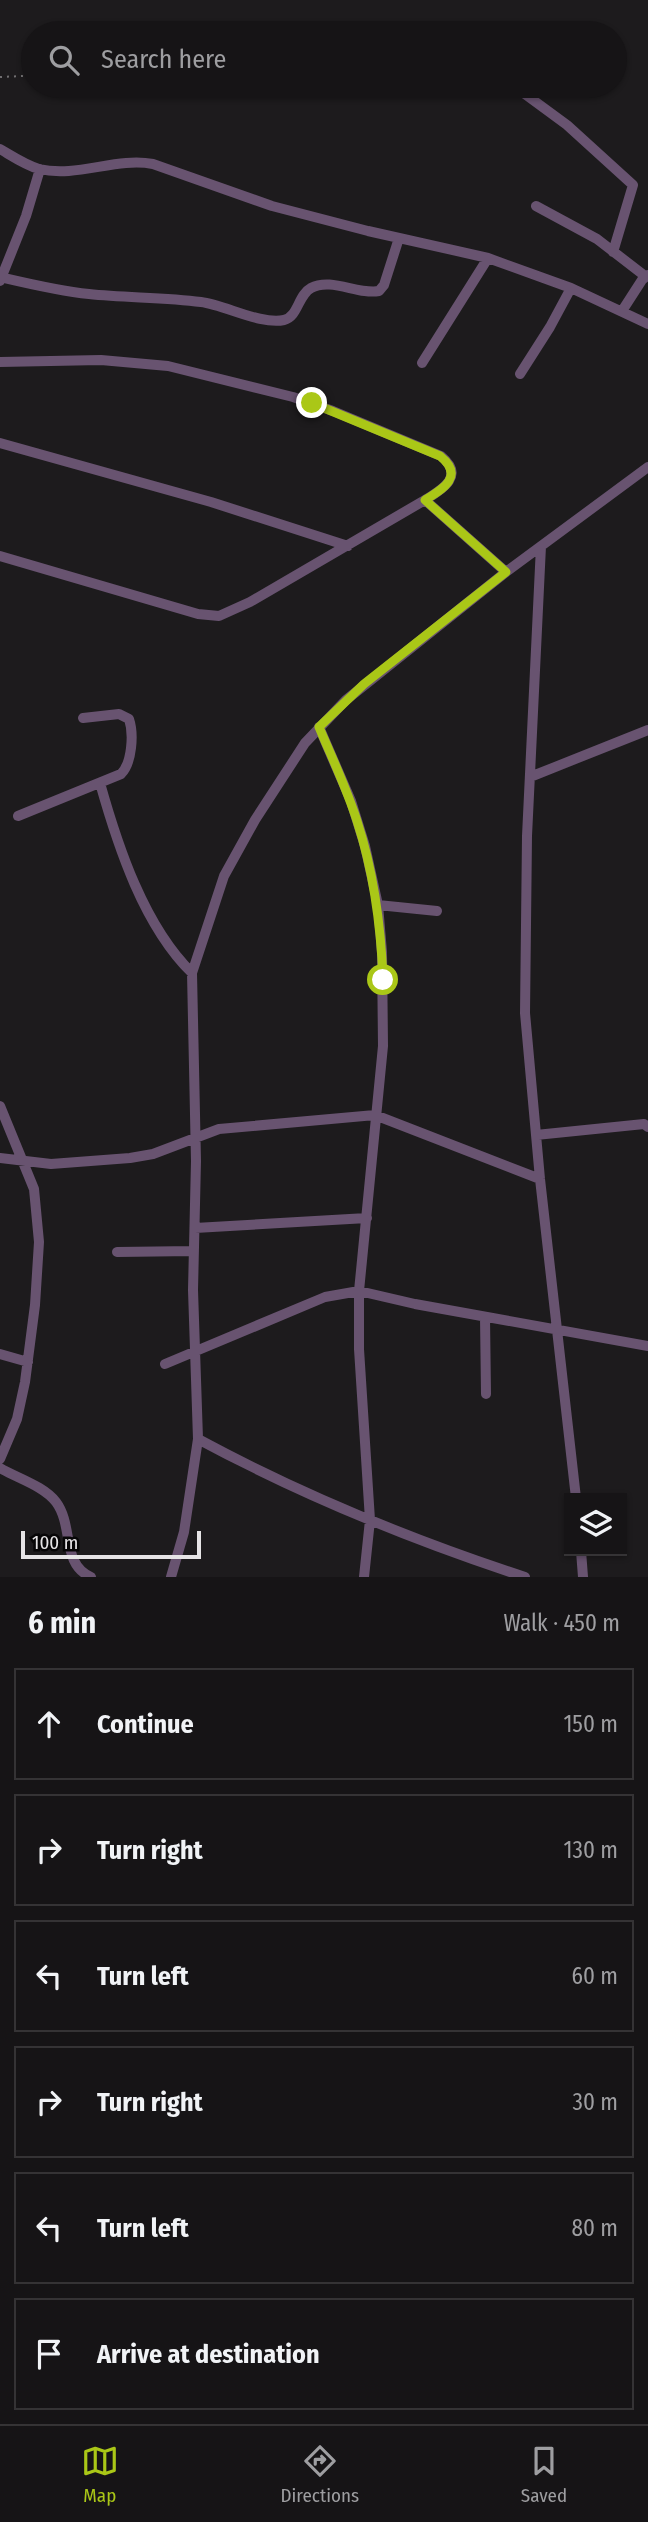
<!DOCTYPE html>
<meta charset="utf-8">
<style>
:root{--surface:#161416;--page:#1f1d1f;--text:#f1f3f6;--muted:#9e9ea1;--line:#353335;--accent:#aac717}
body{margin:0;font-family:"Fira Sans Condensed",sans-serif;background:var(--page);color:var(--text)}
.controls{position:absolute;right:21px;bottom:21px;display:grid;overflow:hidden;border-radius:0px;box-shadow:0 2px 5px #0004}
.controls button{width:63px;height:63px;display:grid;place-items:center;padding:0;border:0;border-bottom:2px solid var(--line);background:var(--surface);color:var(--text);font:35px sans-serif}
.scale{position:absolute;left:21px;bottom:18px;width:180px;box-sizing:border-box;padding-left:7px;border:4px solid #e6e4e6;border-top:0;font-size:19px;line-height:24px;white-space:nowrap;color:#e6e4e6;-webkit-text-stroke:5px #070607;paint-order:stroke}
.stop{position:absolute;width:21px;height:21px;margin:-16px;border:5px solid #aac717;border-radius:50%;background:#fff}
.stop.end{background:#aac717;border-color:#fff;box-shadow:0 2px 7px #0008}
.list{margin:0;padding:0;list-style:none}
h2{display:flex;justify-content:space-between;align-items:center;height:91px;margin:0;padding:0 28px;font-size:30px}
h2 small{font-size:23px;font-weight:400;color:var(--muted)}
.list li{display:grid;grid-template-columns:46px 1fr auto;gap:21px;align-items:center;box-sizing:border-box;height:112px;margin:0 14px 14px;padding:0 14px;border:2px solid var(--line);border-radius:0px}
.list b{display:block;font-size:26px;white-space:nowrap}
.list em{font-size:23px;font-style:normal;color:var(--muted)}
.icon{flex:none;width:38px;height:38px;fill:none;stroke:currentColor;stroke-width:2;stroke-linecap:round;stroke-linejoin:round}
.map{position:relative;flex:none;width:648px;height:1577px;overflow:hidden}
.search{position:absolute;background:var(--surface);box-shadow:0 2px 5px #0004;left:21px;right:21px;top:21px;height:77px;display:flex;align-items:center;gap:18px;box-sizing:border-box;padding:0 24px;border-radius:38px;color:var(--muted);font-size:26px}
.sheet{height:847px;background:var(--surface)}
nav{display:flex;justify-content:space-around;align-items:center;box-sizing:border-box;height:98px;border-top:2px solid var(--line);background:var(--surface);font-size:19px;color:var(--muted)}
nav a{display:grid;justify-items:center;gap:4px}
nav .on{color:var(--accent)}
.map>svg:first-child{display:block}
</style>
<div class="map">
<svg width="648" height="1577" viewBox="0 0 648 1577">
<rect width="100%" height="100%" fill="#1d1b1d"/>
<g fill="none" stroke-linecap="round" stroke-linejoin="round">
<path stroke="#727072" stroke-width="2" stroke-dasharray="2 5" stroke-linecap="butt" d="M0,77L23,76"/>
<path stroke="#685370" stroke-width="10" d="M514,86L567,125L633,185L613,252
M0,149C12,156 25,165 39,169C77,178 116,157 153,164L272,206L368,231L488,258L571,288L648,324
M536,206L597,239L645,276
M0,277C30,284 59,291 89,294C126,298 164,297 201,302C225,305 261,325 284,320C298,317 298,295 311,288C331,277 358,295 379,291L384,285L399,238
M0,281L26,216L40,169
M622,311L642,280L648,275
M0,362L101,360L168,366L293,397L333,411L441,456C465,476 443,489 425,500L250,602L219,616L198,614L0,556
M422,363L488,258
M520,374L550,327L571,288
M0,443L211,502L348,546
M425,500L506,572
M541,546L527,836L525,1013L540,1179L576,1498
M319,727L351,801L365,846L378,905L382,952L383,1046L359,1291V1349L370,1520L364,1577
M530,777L648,730
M100,783C118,847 144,926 192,973
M18,816L121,774C132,763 134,734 129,719L119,714L83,718
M378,905L437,911
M0,1106L34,1189L39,1242L35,1305L25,1382L17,1419L0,1459
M536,1135L644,1124L648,1127
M0,1158L51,1164L130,1158L153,1154L219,1129L375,1115L540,1179
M195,1228L367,1218
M117,1252L194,1251
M485,1317L486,1394
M0,1354L28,1362
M165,1364L325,1297L359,1291L415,1304L648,1346
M198,1439C302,1495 412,1540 525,1577
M0,1468C17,1478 44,1486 56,1502C74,1526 61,1564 91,1577
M581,1551L583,1577
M171,1577L184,1532L198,1439L193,1290L196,1161L192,973L224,876L255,820L305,743L346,700L506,572L648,467"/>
</g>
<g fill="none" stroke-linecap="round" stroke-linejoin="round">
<path stroke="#aac717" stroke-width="9" d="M312,403L440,456C465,476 443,489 425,500L506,572L364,684L319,727C332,758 347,789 357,821C374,873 381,926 383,980"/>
</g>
</svg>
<div class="controls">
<button><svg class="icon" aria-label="layers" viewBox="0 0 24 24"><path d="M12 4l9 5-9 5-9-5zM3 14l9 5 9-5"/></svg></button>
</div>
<div class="scale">100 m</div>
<div class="stop" style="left:383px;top:980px"></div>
<div class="stop end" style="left:312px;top:403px"></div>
<div class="search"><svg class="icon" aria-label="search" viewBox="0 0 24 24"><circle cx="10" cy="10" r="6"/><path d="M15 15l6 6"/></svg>Search here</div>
</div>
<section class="sheet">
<h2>6 min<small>Walk · 450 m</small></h2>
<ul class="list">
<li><svg class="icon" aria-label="ahead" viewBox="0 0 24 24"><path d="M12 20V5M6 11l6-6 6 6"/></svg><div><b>Continue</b></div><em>150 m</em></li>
<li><svg class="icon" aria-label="right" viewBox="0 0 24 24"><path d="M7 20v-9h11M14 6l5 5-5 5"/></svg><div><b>Turn right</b></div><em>130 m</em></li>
<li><svg class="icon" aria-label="left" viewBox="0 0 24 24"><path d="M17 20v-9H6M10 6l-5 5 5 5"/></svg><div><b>Turn left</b></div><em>60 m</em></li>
<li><svg class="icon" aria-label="right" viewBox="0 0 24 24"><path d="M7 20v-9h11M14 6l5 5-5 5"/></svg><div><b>Turn right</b></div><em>30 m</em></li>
<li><svg class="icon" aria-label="left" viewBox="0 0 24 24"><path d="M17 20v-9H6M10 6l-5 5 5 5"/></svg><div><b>Turn left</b></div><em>80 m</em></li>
<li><svg class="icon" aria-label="arrive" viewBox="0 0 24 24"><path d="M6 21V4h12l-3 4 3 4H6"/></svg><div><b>Arrive at destination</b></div></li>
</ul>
</section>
<nav>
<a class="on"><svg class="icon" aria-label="map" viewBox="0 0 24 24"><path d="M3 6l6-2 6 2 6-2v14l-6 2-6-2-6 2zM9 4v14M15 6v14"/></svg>Map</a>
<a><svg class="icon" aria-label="directions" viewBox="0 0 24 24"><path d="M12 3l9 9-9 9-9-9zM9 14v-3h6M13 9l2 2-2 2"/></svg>Directions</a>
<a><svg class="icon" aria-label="saved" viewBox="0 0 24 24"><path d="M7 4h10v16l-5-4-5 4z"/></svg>Saved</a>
</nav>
